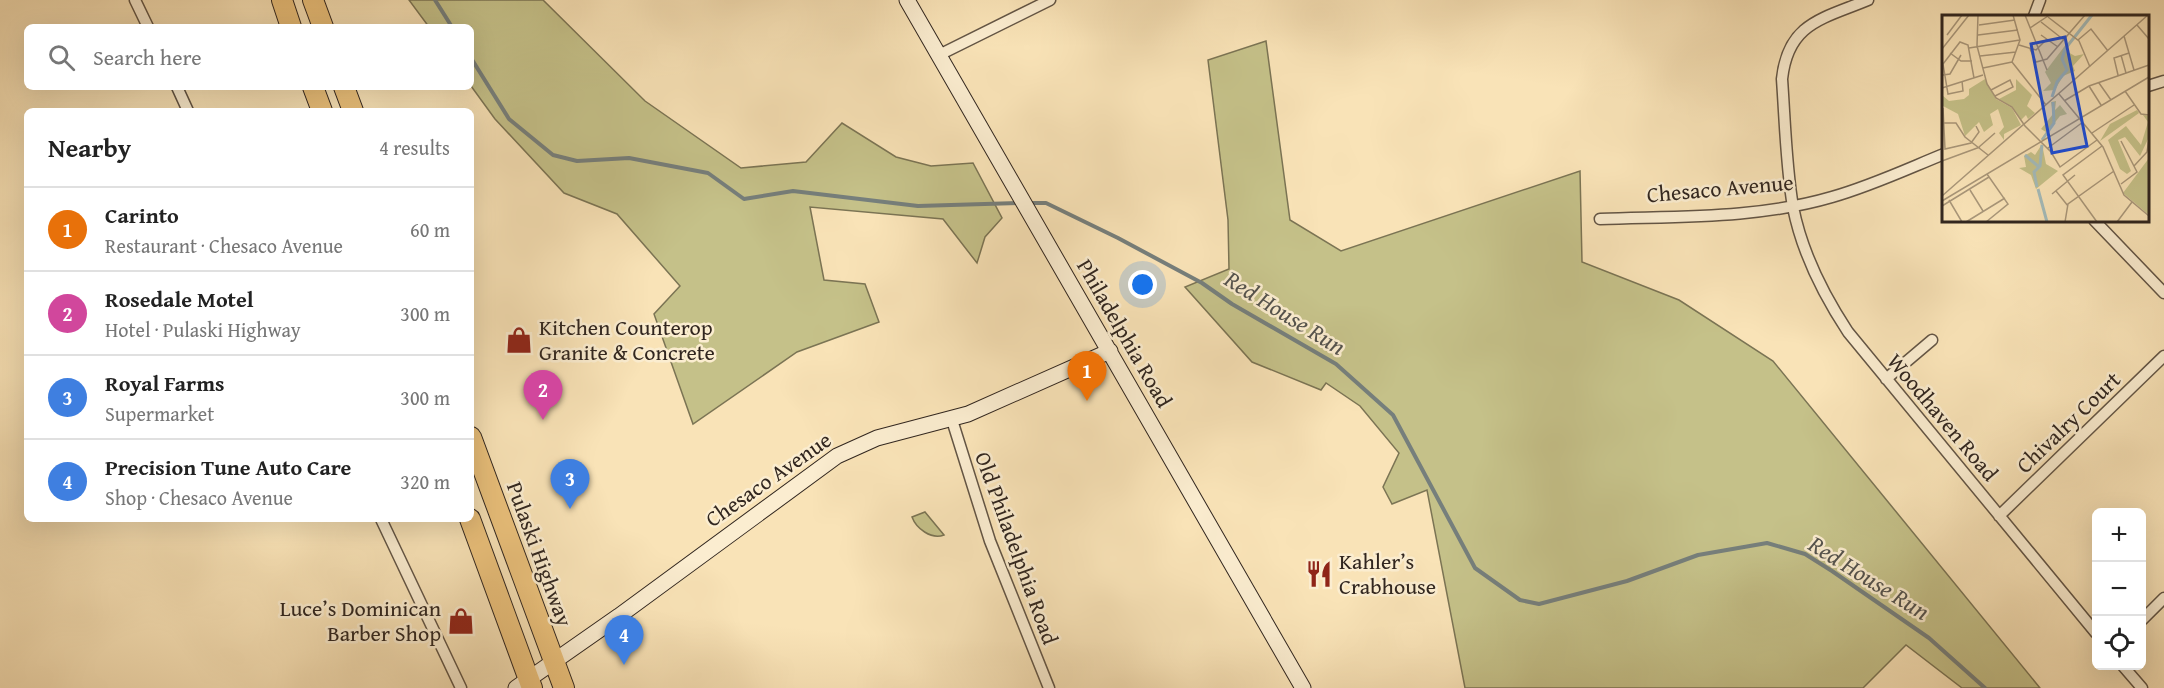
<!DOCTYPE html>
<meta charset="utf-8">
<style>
:root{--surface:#fff;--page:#f2f2f2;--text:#222;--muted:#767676;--line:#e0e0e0;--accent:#0f766e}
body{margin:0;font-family:"Gentium Book Plus",serif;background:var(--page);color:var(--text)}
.controls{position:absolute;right:18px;bottom:18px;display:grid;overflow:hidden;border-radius:9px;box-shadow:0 6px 24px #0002}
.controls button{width:54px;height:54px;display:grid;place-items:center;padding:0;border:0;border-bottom:2px solid var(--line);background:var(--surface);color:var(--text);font:30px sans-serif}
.you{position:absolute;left:1143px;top:285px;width:21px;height:21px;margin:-15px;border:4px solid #fff;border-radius:50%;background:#1a73e8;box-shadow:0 0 0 9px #1a73e833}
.badge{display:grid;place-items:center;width:39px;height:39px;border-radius:50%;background:var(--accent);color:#fff;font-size:20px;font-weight:700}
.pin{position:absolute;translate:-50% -50px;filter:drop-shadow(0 2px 3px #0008)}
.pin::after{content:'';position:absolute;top:32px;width:21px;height:18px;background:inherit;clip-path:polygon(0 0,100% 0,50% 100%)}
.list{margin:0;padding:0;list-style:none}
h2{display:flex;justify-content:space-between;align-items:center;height:78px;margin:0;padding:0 24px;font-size:26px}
h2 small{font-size:20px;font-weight:400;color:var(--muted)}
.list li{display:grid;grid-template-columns:39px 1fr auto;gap:18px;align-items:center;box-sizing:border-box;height:84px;padding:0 24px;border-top:2px solid var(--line)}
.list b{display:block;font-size:22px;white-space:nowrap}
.list p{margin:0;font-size:20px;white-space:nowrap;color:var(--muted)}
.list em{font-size:20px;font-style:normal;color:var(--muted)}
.icon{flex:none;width:33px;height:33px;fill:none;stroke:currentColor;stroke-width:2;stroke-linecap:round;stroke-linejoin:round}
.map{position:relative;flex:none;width:2164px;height:688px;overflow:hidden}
.search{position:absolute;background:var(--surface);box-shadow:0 6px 24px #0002;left:24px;top:24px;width:450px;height:66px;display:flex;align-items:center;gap:15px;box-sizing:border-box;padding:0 21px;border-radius:9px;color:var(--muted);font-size:22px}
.panel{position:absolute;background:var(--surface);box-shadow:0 6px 24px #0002;left:24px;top:108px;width:450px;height:414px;border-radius:9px}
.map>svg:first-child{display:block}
</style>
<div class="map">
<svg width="2164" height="688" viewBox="0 0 2164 688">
<rect width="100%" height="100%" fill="#f9e3b7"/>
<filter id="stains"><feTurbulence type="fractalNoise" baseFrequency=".00333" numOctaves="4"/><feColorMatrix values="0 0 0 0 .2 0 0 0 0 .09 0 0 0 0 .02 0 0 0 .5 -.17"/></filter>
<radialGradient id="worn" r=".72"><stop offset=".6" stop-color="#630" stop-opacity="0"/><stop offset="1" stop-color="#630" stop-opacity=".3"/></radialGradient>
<path fill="#c5c189" stroke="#7b7454" stroke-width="1.5" d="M409,0H543L645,101L741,168L806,162L842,123L896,157L931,166L973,163L1002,218L985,237L977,263L943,219L810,207L824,280L865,284L879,322L797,352L693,424L654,314L680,286L617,214L564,193L495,119L471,86V27H429Z
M1266,41L1290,220L1341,251L1580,171L1582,262L1679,300L1773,361L2040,688H1962L1906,645L1863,688H1465L1427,490L1392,504L1383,487L1399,453L1360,406L1326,383L1321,390L1252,362L1185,287L1229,269L1228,220L1208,60Z
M925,512L944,535C931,540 916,528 912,517Z"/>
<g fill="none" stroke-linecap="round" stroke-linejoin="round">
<path stroke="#767f7c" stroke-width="4" d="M435,0L452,27
M471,58L509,119L553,155L577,161L629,158L708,173L744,199L793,191L918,206L1018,203
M1029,203H1046L1118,238L1202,283L1232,304L1336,364L1393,415L1475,568L1520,600L1539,604L1627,581L1698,555L1767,543L1805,554L1832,571L1929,638L1985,688"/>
<defs>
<path id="street" d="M135,0L148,27
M1868,0C1822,19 1788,23 1782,79C1785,121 1786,166 1793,207C1802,253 1823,294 1848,332L2096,633
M2034,16L2040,0
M939,55L1050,0
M2148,86L2164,81
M177,87L188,111
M1600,219C1678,216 1757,219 1832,197C1871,186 1907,169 1944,154
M2094,220L2164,293
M1886,379L1932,340
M952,420L990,541L1049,688
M1999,516L2164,356
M381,519L461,688
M2142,620L2164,598
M2123,666L2142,688"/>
<path id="secondary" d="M907,0L1303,688
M516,688L619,616L837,456L877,438L968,414L1110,351"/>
<path id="highway" d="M282,0L291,27
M313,0L323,27
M313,87L322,111
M344,87L353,111
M471,437L564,688
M470,519L532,688"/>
</defs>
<use href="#street" stroke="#635545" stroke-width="13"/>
<use href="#secondary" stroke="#31261f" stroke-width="17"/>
<use href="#highway" stroke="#31261f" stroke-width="22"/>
<use href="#street" stroke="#fbedd0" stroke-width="10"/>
<use href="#secondary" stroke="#fbedd0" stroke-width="15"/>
<use href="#highway" stroke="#ecc27c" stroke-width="20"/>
</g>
<defs>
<symbol id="shop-bare" viewBox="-9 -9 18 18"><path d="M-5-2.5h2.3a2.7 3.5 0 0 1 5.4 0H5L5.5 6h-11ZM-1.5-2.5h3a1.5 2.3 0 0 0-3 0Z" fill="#8f2418" stroke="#fbedd0" stroke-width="2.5" paint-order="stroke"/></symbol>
<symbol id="restaurant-bare" viewBox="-9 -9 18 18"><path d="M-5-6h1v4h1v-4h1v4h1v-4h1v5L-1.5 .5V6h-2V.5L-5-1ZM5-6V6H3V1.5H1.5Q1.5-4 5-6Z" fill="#8f2418" stroke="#fbedd0" stroke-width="2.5" paint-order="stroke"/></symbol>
</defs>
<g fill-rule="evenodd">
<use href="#shop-bare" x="500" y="321" width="38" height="38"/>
<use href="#restaurant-bare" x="1300" y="555" width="38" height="38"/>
<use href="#shop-bare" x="442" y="602" width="38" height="38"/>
</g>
<g text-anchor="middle" stroke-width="5" stroke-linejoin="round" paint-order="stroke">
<g font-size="22" fill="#31261f" stroke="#fbedd0">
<text transform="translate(1720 188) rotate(-5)" y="8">Chesaco Avenue</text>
<text transform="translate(1125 333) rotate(60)" y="8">Philadelphia Road</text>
<text transform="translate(1943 417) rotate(50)" y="8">Woodhaven Road</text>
<text transform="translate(2068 422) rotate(-44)" y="8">Chivalry Court</text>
<text transform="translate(768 479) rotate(-35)" y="8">Chesaco Avenue</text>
<text transform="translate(1017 548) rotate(70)" y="8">Old Philadelphia Road</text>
<text transform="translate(540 554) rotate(70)" y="8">Pulaski Highway</text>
</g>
<g font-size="22" fill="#31261f" stroke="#fbedd0" text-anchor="start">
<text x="539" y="335">Kitchen Counterop<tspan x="539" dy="25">Granite &amp; Concrete</tspan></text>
<text x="1339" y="569">Kahler’s<tspan x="1339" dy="25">Crabhouse</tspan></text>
<text x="441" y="616" text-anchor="end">Luce’s Dominican<tspan x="441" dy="25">Barber Shop</tspan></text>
</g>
<g font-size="24" font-style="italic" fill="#54534e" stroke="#fbedd0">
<text transform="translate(1285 313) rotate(32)" y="8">Red House Run</text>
<text transform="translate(1869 578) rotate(32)" y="8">Red House Run</text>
</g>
</g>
<g transform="translate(1942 15)">
<rect width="207" height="207" fill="#f9e3b7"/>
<path d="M125,28L124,36L133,41L142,39L131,51L133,56L121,61L113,75L101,76L109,68L103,57ZM43,64L54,84L70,93L79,110L62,119V125L57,118L62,112L56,94L48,99L51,110L42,117L37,107L23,121L16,99L1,91L0,80L7,86L22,84L27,80V74ZM74,64L90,80L85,91L93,98L86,104L84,100L79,105L70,92L57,84L74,75ZM114,86L113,95L118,90L125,99L118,101L99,125L104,117L99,114L111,99L109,87ZM195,95L197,98L158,126L168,109ZM201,100L207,101V122L198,141L183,122L176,125L189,156L185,159L178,154L166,125L184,111L199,130L206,107ZM100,129L104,149L116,156L94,174L89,160L77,153L84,152L82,141L89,137L93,140ZM207,143V200L181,178Z" fill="#c5c189"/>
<path fill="none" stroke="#a4bbba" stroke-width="3" d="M110,82L115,67L125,55L120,44L123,34L150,0M100,125L112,108L111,87M83,140L97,152M95,172L92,157L98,151L100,130M96,174L105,207"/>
<path fill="none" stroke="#a9977a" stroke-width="1.5" d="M36,0L35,31L45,69L54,83L70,92L83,111L109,137L118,152L155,125M83,0L105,55M106,2L137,26L148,52M99,7L122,25M37,10L73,5M195,10L207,24M88,13L106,1M5,20L20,0M36,20L76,15M99,20L116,32M182,21L192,55M136,25L149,14L166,36M77,30L94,35L105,24M27,33L78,25M0,34L27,0M88,34L94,47L105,44L143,0M8,38L19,46H30M179,40L184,58M38,41L74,37M70,47L104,90M70,47L78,25L71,0M41,53L70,47M1,60L8,59L19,40M176,60L172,43L187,38M20,66L21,76L6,79L1,49L18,27L26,30L32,63M157,68L169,85M147,71L159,90M0,73L41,60M49,75L68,65L71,72L53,81M183,76L199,99L207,100M117,79L161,132L182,180L207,201M122,86L147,71L207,50M1,93L3,134L29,128L37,117L34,111M1,108H14L23,122L46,140M150,118L192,90M37,132L53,118M106,133L141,107M0,146L38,132M192,151L205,137L207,124M179,169L195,157L179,126M28,175L41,196M114,176L126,191M110,179L133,160M0,181L206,0M7,185L20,207M0,186L207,62M0,191L47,162M24,207L63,183M44,207L66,189L45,159M123,207L126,189L172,156M155,207L121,160L160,131M175,207L190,187"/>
<path fill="#1d4ed8" fill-opacity="0.15" stroke="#1d4ed8" stroke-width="3" d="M123,22L145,131L110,138L89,29Z"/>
<rect width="207" height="207" fill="none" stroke="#31261f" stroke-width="3"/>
</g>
<rect width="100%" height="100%" filter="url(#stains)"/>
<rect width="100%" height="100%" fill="url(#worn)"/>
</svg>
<div class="controls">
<button>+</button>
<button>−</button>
<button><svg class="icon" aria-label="locate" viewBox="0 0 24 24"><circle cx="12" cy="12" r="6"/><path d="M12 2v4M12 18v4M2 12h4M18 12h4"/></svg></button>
</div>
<div class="you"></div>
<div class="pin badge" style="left:1087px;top:401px;background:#e8710a">1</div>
<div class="pin badge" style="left:543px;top:420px;background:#d1479c">2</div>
<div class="pin badge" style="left:570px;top:509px;background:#3f7fe0">3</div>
<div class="pin badge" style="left:624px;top:665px;background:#3f7fe0">4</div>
<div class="search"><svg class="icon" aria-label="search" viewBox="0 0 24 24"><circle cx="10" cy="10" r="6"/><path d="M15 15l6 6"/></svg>Search here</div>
<section class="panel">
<h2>Nearby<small>4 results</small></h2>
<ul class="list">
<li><span class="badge" style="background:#e8710a">1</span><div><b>Carinto</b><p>Restaurant · Chesaco Avenue</p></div><em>60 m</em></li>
<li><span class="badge" style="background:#d1479c">2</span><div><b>Rosedale Motel</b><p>Hotel · Pulaski Highway</p></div><em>300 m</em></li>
<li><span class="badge" style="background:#3f7fe0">3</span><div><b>Royal Farms</b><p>Supermarket</p></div><em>300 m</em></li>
<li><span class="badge" style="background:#3f7fe0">4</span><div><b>Precision Tune Auto Care</b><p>Shop · Chesaco Avenue</p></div><em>320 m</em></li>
</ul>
</section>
</div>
